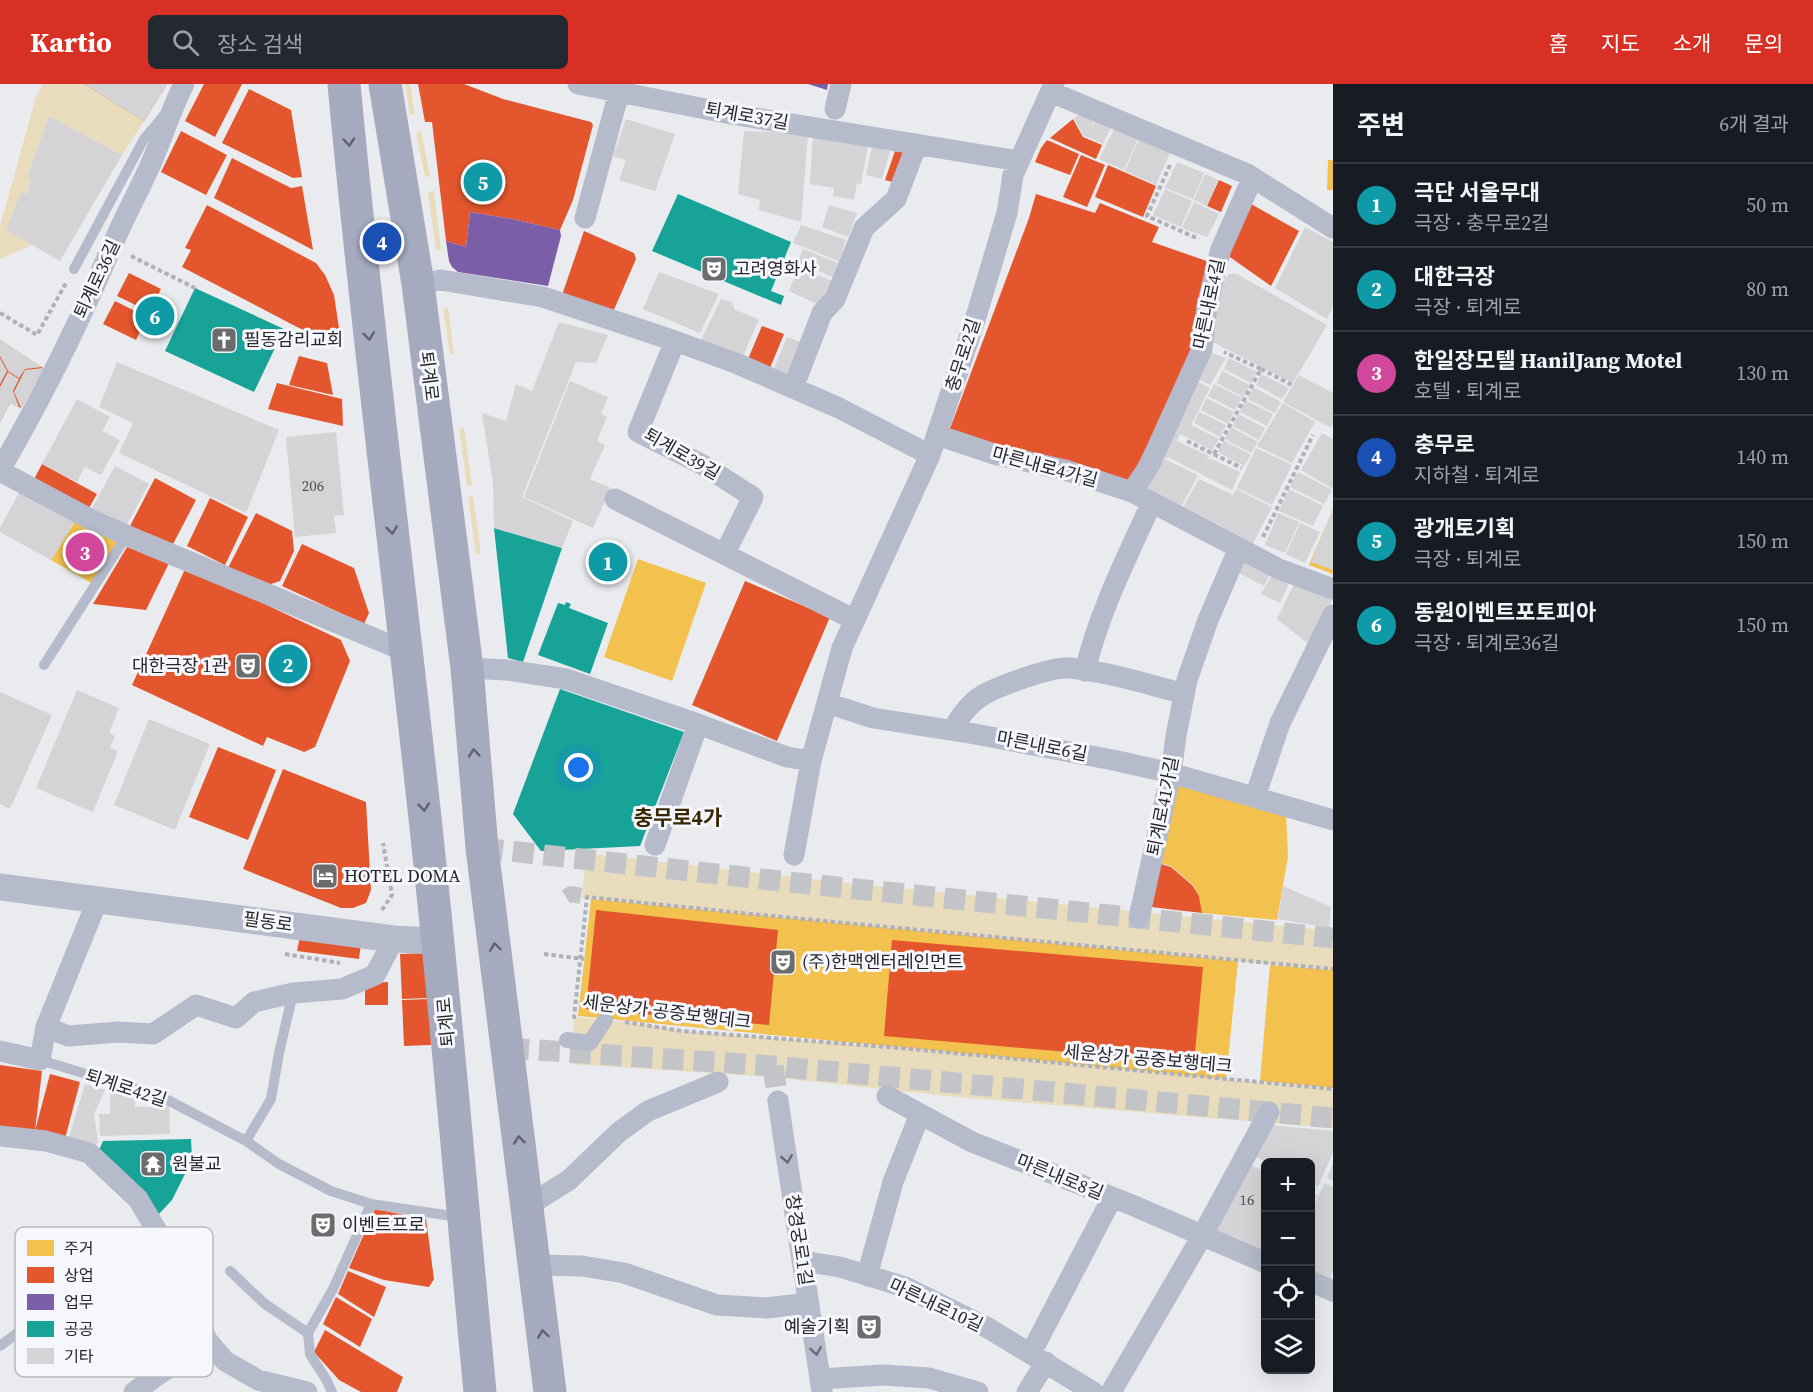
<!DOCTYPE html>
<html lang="ko">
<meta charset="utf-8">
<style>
:root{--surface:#171b24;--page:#242831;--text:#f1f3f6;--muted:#9ea1a6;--line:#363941;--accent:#d93025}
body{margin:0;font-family:"Source Serif 4","Noto Sans KR",serif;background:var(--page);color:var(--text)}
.controls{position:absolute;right:18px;bottom:18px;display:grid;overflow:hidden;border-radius:9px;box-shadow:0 6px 24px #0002}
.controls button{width:54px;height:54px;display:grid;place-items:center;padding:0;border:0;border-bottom:2px solid var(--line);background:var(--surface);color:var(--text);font:30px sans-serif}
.you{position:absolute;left:579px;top:684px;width:21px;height:21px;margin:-15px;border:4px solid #fff;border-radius:50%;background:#1a73e8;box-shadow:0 0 0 9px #1a73e833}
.badge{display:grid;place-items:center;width:39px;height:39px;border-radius:50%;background:var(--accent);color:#fff;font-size:20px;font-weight:700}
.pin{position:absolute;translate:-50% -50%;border:3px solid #fff;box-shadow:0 2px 6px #0006}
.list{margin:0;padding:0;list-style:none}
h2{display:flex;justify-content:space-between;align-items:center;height:78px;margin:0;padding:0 24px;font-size:26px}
h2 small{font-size:20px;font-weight:400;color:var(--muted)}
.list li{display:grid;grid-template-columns:39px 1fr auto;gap:18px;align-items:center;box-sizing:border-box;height:84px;padding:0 24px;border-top:2px solid var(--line)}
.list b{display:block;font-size:22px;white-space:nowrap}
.list p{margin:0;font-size:20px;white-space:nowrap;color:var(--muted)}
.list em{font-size:20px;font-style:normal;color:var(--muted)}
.icon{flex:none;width:33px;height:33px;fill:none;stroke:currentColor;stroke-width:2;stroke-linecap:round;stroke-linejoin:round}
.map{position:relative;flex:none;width:1333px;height:1308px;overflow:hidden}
header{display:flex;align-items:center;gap:36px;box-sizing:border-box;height:84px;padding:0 30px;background:var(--accent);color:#fff}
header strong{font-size:28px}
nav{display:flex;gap:33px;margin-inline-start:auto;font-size:21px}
.search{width:420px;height:54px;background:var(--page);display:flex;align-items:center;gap:15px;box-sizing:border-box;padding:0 21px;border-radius:9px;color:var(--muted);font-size:22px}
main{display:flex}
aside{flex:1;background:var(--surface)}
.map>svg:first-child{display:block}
</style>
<header>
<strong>Kartio</strong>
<div class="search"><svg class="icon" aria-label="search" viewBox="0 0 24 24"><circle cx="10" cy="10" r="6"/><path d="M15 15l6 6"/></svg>장소 검색</div>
<nav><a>홈</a><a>지도</a><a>소개</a><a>문의</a></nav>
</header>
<main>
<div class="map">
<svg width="1333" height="1308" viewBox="0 0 1333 1308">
<rect width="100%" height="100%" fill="#eaebee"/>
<path fill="#e9dcbd" d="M43,0H84L144,37L122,71L49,32L27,93L31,96L27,110L6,145L32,161L0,175V142L36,13Z
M405,0H410L415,31H410Z
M421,47L430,92L425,93L416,48Z
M434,107L441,165L436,166L428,108Z
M448,223L454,270H450L443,224Z
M464,344L472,402H467L459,345Z
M473,412L481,470H476L468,413Z
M586,769L847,799L1333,847V886L582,814Z
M574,933L644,940L682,947L901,964L1333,1005V1044L967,1014L770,993L571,980Z"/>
<path fill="#f2c14e" d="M1328,76H1333V106H1327Z
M1333,425V490L1309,481Z
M76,436L120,459L93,500L51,476Z
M638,475L706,499L672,597L604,573Z
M1174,698L1286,729L1288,772L1277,836L1202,829L1199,812L1194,802L1171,782L1161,779Z
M591,815L1238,877L1226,995L578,932Z
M1270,881L1333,886V1004L1260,997Z"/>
<path fill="#e4572e" d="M84,0H167L144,37Z
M204,0H242L215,53L185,37Z
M418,0H464L503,15L591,38L593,41L573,116L560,146L512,135L470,128L466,163L446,157L432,38H425Z
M249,5L291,26L302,93L293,94L222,59Z
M1073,35L1083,53L1102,61L1096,75L1050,54Z
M181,47L227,71L206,111L161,88Z
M1047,56L1079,70L1070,91L1035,78L1041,64Z
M895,67L907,69L896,99L885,96Z
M1081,71L1105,81L1087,123L1063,113Z
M232,74L291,104L302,102L313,166L214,114Z
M1108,81L1156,102L1143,133L1095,113Z
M1219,96L1232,102L1221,128L1207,122Z
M1036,110L1095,129L1100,119L1159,143L1152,158L1218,181L1191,276L1129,398L948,350L1029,134Z
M1251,120L1299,147L1271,202L1227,171Z
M207,121L316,179L325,191L334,211L341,257L335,260L297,243L182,183L191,166L185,164Z
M584,147L634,169L636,175L613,228L562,211Z
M129,189L161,205L150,228L117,212Z
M115,217L147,233L136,256L103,240Z
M762,242L784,250L770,284L748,275Z
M0,256L43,284L21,324L10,319L0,338Z
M299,272L327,279L333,311L289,301Z
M277,299L342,315L343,342L268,325Z
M42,380L97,410L86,429L32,399Z
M155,394L196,416L171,464L130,442Z
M210,414L248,433L225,481L187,462Z
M256,429L292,447L294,467L280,497L265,502L228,484Z
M302,460L354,484L369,529L364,540L282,502Z
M127,463L169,479L146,526L93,520Z
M186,483L341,556L350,577L315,663L304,668L267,653L263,662L132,601Z
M745,497L830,533L777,657L692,621Z
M218,663L276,686L248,756L189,733Z
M283,685L366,718L371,806L366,819L353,824H341L243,785Z
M1161,780L1171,783L1193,802L1199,812L1202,829L1151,823Z
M596,826L778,846L769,941L586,925Z
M300,852L361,860L359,875L297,867Z
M892,856L1203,883L1194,979L884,952Z
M427,869L428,914L402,915L400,870Z
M388,898V921H365V899Z
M430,915L431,961L404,962L402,916Z
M0,981L42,987L35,1047L0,1042Z
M50,990L80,998L65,1055L35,1047Z
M375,1125L426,1135L434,1195L429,1203L384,1196L349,1184Z
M348,1187L386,1203L374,1233L338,1210Z
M336,1213L372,1235L360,1263L323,1240Z
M325,1246L403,1293L397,1308H361L339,1296L314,1268Z"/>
<path fill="#7b5ea7" d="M808,0H828L827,6Z
M470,128L512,135L560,146L561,152L548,202L458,188L452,183L449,177L446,157L466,163Z"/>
<path fill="#17a398" d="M678,110L791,158L771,207L784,212L781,221L652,167Z
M195,204L284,245L254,308L165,267Z
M494,444L562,464L523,578L508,574Z
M566,518L571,520L569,524L608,539L590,590L538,571L558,519L565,521Z
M560,605L684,648L640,762L541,767L513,730Z
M191,1055L192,1076L172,1116L159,1130L97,1071L103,1057Z"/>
<path fill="#d4d4d7" d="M84,0H167L144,37Z
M1086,26L1097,31L1089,49L1099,31L1113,38L1103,60L1083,51L1074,34Z
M49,32L122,71L60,177L6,146L21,108L27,110L31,96L27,93Z
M626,35L675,50L655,107L619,96L626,76L613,72Z
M1117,39L1140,50L1124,86L1099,75Z
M744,47L808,50L801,138L759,126L760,116L738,110Z
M813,50L868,62L861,100L857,99L854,116L833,112L834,104L810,100Z
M1141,50L1172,64L1156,101L1125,87Z
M872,63L890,67L882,95L866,91Z
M1177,78L1204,89L1193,115L1165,104Z
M1205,90L1218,96L1207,122L1194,116Z
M1165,105L1192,117L1181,143L1153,131Z
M1194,118L1219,130L1207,153L1182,144Z
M829,121L857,129L848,153L822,143Z
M801,141L846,156L839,177L793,159Z
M1305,143L1333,158V222L1327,235L1275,204Z
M803,165L838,179L833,193L797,179Z
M798,184L833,197L821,222L789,207Z
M659,188L719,210L700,249L643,225Z
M1228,190H1237L1327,241L1293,299L1209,256L1211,226Z
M721,215L732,218L735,226L759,235L741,277L699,260Z
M559,238L608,251L596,279L576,278L522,413L573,437L562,464L494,444L493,400L482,329L506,337L516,300L532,307Z
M787,253L806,260L791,292L774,284Z
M0,256L42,283L25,285L19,294L8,287L0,272Z
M1205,266L1226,274L1210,301L1192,292Z
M0,274L7,287L0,300Z
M1229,274L1257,288L1251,299L1224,285Z
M117,278L279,346L246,429L119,369L133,339L99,323Z
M43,284L21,324L14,308L25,286Z
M1222,287L1250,301L1243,313L1217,299Z
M8,288L19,295L13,307L19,323L10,319L0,338V303Z
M1261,290L1289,304L1282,315L1256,301Z
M1299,291L1333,309V340L1331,344L1283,318Z
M1191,294L1210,304L1191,341L1219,355L1212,366L1180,350L1173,365L1177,357L1209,372L1203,385L1209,374L1240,388L1232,406L1168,373L1167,375L1155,370Z
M570,297L608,313L601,330L607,333L597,357L605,361L590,395L611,404L593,444L524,413Z
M1214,300L1242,314L1235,326L1208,312Z
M1253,303L1281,318L1275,329L1248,315Z
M1206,314L1234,328L1228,340L1201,326Z
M77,315L110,333L102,347L120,356L101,391L85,383L77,398L42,380Z
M1245,316L1273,330L1267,342L1240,328Z
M1283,319L1315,338L1292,379L1257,362Z
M1199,328L1226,341L1220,353L1194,339Z
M1238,330L1265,344L1259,356L1233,342Z
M1231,343L1258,358L1251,369L1225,355Z
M336,348L344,431L334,432L336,449L295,453L286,353Z
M1322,349L1333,355V405L1301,386Z
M1223,356L1251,371L1244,382L1218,368Z
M1256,364L1292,381L1272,421L1237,404Z
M1164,375L1198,391L1180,425L1145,407Z
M115,382L149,400L126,442L92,424Z
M1298,388L1332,406L1324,420L1290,403Z
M1199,395L1233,411L1236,405L1272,423L1251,463L1216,446L1219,437L1215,445L1180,428Z
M21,405L76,436L51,476L0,448V444Z
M1289,405L1323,422L1313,442L1279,427Z
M1333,425V486L1311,478Z
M1278,429L1299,438L1285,469L1265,461Z
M1300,439L1320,448L1305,479L1286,470Z
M1241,470L1272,486L1264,502L1233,486Z
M1274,488L1291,495L1280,519L1261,510Z
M1295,498L1333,513L1311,562L1277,535Z
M77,606L119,624L109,649L115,652L110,664L118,667L93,728L36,704Z
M0,608L52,631L10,725L0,720Z
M149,635L210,660L175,746L114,721Z
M1283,802L1331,823L1329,844L1278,835Z
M85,1000L105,1006L94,1030L98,1058L93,1067L69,1053Z
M110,1008H135V1023L169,1022L170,1050L100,1052L99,1030H110Z
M1269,1041L1333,1047V1069L1318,1102L1310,1098V1078H1268L1253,1072Z
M1333,1079V1097L1327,1094Z
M1249,1080L1266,1088V1175L1212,1145Z
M1325,1099L1333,1103V1187L1328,1198L1310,1192V1129Z
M1310,1108L1317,1111L1310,1125Z"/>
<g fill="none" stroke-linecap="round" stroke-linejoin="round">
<path stroke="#c3c4c7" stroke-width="16" stroke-dasharray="16 8" stroke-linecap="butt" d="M566,813L571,810L587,813"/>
<path stroke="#c3c4c7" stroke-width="21" stroke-dasharray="21 10" stroke-linecap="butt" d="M482,764L789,798L1333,854
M508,964L773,982L1333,1034
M773,982L778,1017"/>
<path stroke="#aeb0bb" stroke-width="4" stroke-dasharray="4.5 3" stroke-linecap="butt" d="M1170,81L1147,132L1199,155
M131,172L195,204
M0,229L37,251L66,199
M1261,285L1294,302
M1187,357L1242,384
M1214,370L1261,285L1224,268
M1263,453L1313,351
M382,826L392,811L383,759
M1333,854V853
M285,870L340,879
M544,870L584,875
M576,933H574L587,813L751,830L1333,885
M625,938L682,947L901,964L1333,1005"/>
<path stroke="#b6bbcb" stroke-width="10" d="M74,185L144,55L166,29
M44,581L127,451
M40,976L162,1013L246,1057L279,1080L331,1107L371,1120L459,1133
M246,1057L271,1015L279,969L293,909
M230,1187L265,1220L308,1249L310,1270L327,1297L332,1308
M308,1249L333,1205L371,1120
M0,1262L85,1197L163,1157"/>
<path stroke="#b6bbcb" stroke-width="16" d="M567,956L590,959L605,936"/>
<path stroke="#b6bbcb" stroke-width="21" d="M578,0L731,30L1019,77
M1051,8L1247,90L1333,144
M835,25L841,0
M585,134L619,8
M418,200L441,196L543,213L675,257L738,280L839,324L930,371
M675,257L638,348L703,381L753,413L725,469
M793,304L822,229L835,215L864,144L896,115L917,60
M937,351L994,370L1065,386L1132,408L1279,485L1333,505
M0,386C42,314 79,239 112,162C123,136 137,110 149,84C162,56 170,27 184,0
M0,387L90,435L142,458L407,568
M1132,408L1149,382L1202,265L1207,222L1221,165L1252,95
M615,415L855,536
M467,584L507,586L566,595L698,640L787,673L811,677
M1085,587C1099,528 1127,473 1152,418
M827,619L873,634L975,650L1113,676L1171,689L1333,736
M953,646C959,633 970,619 983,611C999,602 1052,582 1071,584C1108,588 1148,600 1184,610
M1255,713L1280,639L1333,531
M655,761L698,640
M794,771L811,677L842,564L930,371L975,236L1007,129L1013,91L1054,0
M1139,834L1171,689L1176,652L1187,596L1208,536L1239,464
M46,943L68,952L119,948L153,950L196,921L236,934L254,918L293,909L342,905L375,891L394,855
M0,967L40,976L46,943L98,815
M887,1012L972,1058L1132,1121L1266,1179
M778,1017L822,1308
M0,1052L46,1057L89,1069L138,1115L163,1157L207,1256L225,1277L258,1296L307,1308
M526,1123L569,1096L619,1048L648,1027L718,998
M802,1177L840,1183L905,1203L988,1244L1093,1308
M533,1181L582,1182L624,1189L717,1221L767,1224L808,1219
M867,1192L893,1098L920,1030
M1310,1197L1333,1207
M1031,1269L1112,1114
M820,1295L883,1291L929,1294L978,1308
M134,1308L207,1256
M1027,1308L1046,1278
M1111,1308L1202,1152L1269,1028"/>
<path stroke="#b6bbcb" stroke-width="27" d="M0,803L394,855L438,857"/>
<path stroke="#a5aabf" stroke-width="33" d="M344,0C366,239 397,477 423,716C445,913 461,1111 480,1308
M385,0L418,200L467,584L482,764L550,1308"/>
</g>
<defs><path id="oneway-chevron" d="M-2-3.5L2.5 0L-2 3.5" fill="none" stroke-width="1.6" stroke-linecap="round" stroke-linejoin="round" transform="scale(1.5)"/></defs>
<g stroke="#60626c">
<use href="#oneway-chevron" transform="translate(349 58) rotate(85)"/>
<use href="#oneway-chevron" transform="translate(369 252) rotate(83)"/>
<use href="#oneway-chevron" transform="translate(392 446) rotate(83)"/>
<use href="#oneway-chevron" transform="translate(474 669) rotate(-95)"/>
<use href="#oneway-chevron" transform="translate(424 723) rotate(84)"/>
<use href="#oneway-chevron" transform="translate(495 863) rotate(-98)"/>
<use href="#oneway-chevron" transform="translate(519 1056) rotate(-96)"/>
<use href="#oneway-chevron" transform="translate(543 1250) rotate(-98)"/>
</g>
<g stroke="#676a72">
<use href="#oneway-chevron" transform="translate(787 1075) rotate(81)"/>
<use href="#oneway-chevron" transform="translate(816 1267) rotate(81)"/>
</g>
<defs>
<symbol id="theatre-square" viewBox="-11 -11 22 22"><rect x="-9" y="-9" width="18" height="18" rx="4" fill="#6b6c6e" stroke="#f6f7fd"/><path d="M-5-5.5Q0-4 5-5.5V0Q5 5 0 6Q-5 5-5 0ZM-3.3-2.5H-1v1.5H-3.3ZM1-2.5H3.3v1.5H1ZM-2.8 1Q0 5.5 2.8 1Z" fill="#fff"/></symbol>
<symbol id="church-square" viewBox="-11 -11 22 22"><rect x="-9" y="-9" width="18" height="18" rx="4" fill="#6b6c6e" stroke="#f6f7fd"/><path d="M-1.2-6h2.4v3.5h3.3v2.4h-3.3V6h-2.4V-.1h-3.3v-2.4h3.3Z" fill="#fff"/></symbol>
<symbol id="hotel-square" viewBox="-11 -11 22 22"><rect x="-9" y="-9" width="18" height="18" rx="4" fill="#6b6c6e" stroke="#f6f7fd"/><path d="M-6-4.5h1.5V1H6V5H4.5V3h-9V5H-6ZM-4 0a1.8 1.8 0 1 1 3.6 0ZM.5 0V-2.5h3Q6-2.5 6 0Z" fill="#fff"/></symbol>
<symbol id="temple-square" viewBox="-11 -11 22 22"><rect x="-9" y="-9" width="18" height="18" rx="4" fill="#6b6c6e" stroke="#f6f7fd"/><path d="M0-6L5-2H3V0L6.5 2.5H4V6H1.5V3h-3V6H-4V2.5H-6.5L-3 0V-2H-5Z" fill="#fff"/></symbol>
</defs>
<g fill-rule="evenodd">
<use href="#theatre-square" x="699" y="170" width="30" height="30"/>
<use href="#church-square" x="209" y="241" width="30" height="30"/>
<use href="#theatre-square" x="233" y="567" width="30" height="30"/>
<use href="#hotel-square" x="310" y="777" width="30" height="30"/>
<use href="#theatre-square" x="768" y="863" width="30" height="30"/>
<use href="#temple-square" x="138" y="1065" width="30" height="30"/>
<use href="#theatre-square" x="308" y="1126" width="30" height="30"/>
<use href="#theatre-square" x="854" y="1228" width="30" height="30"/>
</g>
<g text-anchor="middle" stroke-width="6" stroke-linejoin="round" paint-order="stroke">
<g font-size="15" fill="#525254">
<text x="313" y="407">206</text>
<text x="1247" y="1121">16</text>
</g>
<g font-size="18" fill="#272729" stroke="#f6f7fd">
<text transform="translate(747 32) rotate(10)" y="6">퇴계로37길</text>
<text transform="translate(97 195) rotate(-65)" y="6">퇴계로36길</text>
<text transform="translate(1209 220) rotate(-78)" y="6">마른내로4길</text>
<text transform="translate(963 271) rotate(-72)" y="6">충무로2길</text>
<text transform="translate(429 292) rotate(83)" y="6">퇴계로</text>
<text transform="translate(682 370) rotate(30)" y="6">퇴계로39길</text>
<text transform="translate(1045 383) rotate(15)" y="6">마른내로4가길</text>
<text transform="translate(1042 662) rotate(11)" y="6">마른내로6길</text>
<text transform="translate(1163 722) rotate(-79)" y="6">퇴계로41가길</text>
<text transform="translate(268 838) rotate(8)" y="6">필동로</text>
<text transform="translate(667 928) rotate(7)" y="6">세운상가 공중보행데크</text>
<text transform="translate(446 938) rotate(-95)" y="6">퇴계로</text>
<text transform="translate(1148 975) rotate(5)" y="6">세운상가 공중보행데크</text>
<text transform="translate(126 1004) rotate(18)" y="6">퇴계로42길</text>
<text transform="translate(1060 1093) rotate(22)" y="6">마른내로8길</text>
<text transform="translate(799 1156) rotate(81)" y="6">창경궁로1길</text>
<text transform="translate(936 1221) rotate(25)" y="6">마른내로10길</text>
</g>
<g font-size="18" fill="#272729" stroke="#f6f7fd" text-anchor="start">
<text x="734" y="191">고려영화사</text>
<text x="244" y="262">필동감리교회</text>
<text x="228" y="588" text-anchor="end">대한극장 1관</text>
<text x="344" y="798">HOTEL DOMA</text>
<text x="802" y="884">(주)한맥엔터레인먼트</text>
<text x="172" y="1086">원불교</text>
<text x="342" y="1147">이벤트프로</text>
<text x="850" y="1249" text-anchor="end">예술기획</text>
</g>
<g font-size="21" font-weight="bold" fill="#372800" stroke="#f6f7fd">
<text x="678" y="741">충무로4가</text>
</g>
</g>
<rect x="15" y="1143" width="198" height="150" rx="9" fill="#f6f7fd" stroke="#b8b9bd" stroke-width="1.5"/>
<rect x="27" y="1156" width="27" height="16" fill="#f2c14e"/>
<rect x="27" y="1183" width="27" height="16" fill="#e4572e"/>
<rect x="27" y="1210" width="27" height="16" fill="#7b5ea7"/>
<rect x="27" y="1237" width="27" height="16" fill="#17a398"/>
<rect x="27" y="1264" width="27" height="16" fill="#d4d4d7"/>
<g font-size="16" fill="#272729">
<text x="64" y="1170">주거</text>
<text x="64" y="1197">상업</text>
<text x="64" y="1224">업무</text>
<text x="64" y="1251">공공</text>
<text x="64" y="1278">기타</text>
</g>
</svg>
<div class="controls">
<button>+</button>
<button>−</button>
<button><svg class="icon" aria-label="locate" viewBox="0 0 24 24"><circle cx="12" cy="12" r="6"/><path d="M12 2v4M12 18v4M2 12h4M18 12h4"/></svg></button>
<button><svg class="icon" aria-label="layers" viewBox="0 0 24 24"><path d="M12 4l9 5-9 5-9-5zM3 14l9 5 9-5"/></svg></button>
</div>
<div class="you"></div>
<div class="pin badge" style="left:608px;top:478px;background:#0f9aa8">1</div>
<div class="pin badge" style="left:288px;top:580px;background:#0f9aa8">2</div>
<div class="pin badge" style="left:85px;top:468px;background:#d1479c">3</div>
<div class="pin badge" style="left:382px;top:158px;background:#1a4fb4">4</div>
<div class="pin badge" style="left:483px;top:98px;background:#0f9aa8">5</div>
<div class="pin badge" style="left:155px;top:232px;background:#0f9aa8">6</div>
</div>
<aside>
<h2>주변<small>6개 결과</small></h2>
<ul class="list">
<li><span class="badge" style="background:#0f9aa8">1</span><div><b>극단 서울무대</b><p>극장 · 충무로2길</p></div><em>50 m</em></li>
<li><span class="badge" style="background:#0f9aa8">2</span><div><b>대한극장</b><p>극장 · 퇴계로</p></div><em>80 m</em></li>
<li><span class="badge" style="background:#d1479c">3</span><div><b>한일장모텔 HanilJang Motel</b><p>호텔 · 퇴계로</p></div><em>130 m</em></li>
<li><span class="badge" style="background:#1a4fb4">4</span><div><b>충무로</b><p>지하철 · 퇴계로</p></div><em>140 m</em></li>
<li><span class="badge" style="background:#0f9aa8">5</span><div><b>광개토기획</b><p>극장 · 퇴계로</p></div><em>150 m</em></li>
<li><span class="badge" style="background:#0f9aa8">6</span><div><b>동원이벤트포토피아</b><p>극장 · 퇴계로36길</p></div><em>150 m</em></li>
</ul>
</aside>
</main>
